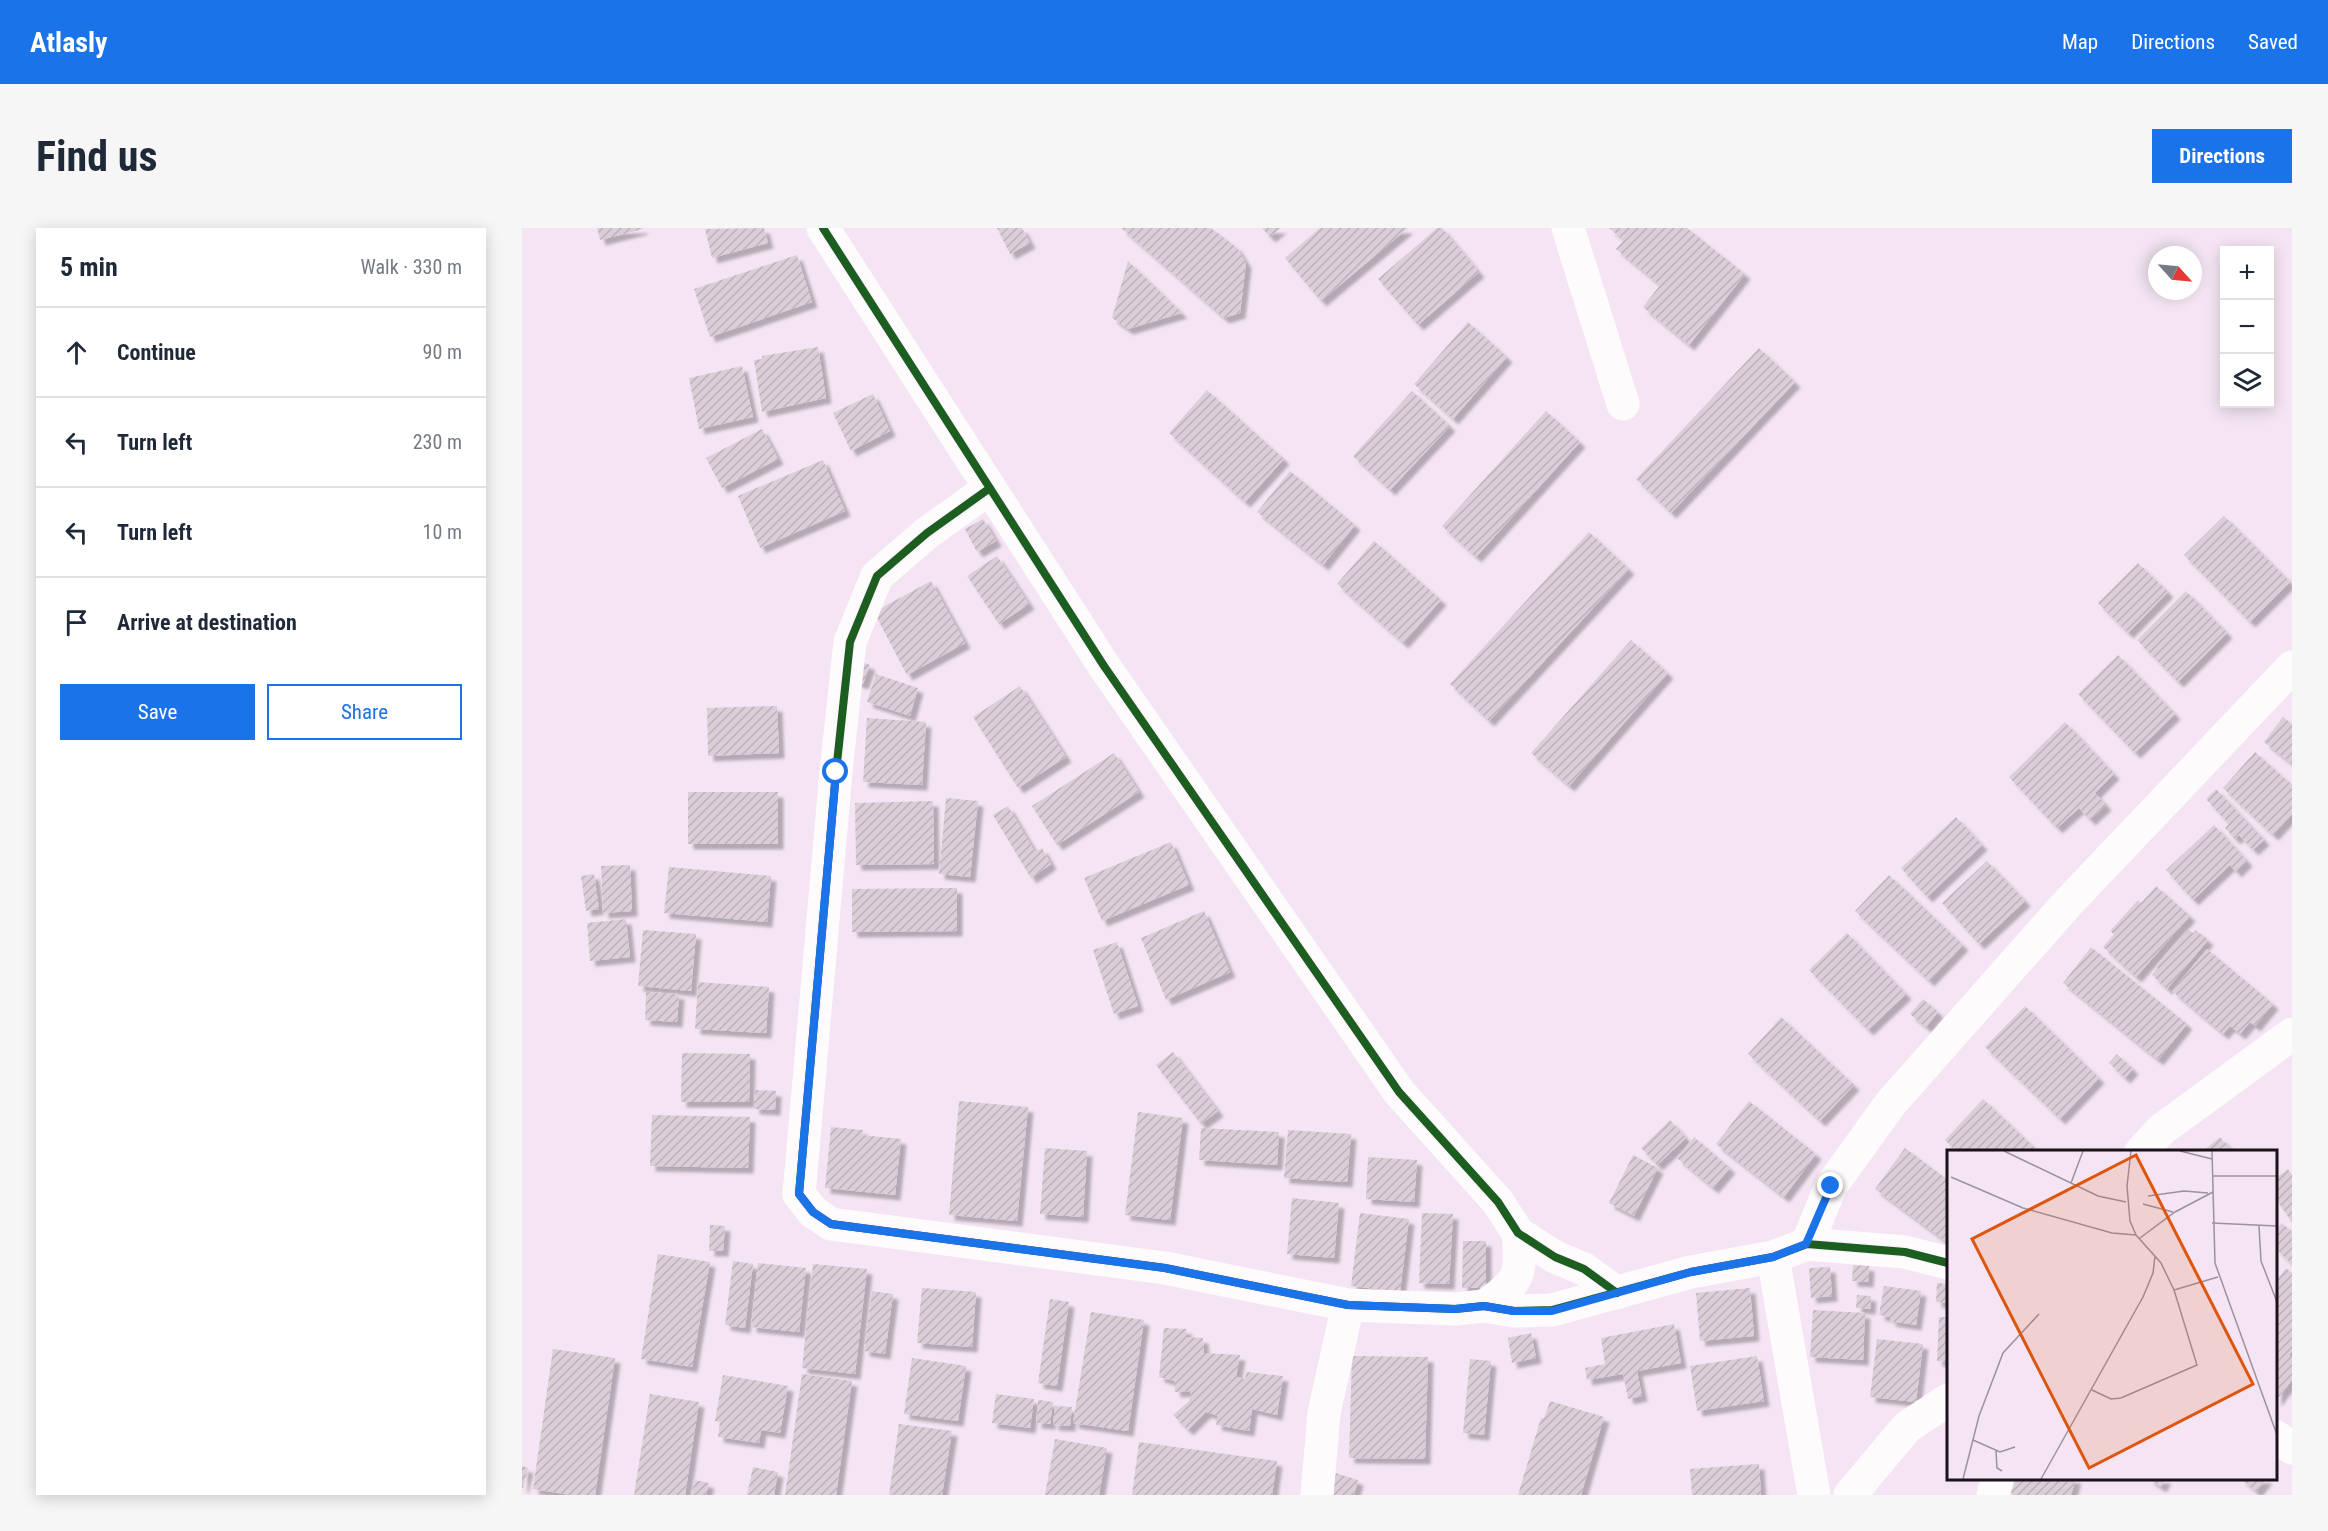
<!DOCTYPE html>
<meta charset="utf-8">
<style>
:root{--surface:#fff;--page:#f6f6f7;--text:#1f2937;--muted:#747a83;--line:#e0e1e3;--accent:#1a73e8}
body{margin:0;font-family:"Roboto Condensed",sans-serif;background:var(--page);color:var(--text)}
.controls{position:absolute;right:18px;top:18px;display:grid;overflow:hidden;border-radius:0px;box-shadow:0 3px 15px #0003}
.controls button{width:54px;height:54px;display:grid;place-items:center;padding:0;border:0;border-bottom:2px solid var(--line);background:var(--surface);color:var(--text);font:30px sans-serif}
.compass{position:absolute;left:1626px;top:18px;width:54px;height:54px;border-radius:50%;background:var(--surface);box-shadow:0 3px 15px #0003;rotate:117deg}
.stop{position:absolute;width:18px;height:18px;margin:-14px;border:4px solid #1a73e8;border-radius:50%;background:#fff}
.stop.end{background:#1a73e8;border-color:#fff;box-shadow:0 2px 6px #0008}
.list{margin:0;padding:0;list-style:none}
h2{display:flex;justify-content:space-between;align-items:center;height:78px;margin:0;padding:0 24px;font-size:26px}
h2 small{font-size:20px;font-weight:400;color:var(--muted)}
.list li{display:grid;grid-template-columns:39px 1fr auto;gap:18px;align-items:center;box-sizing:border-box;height:90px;padding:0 24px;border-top:2px solid var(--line)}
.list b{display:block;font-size:22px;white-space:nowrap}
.list em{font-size:20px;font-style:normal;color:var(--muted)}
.actions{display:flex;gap:12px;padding:18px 24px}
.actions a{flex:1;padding:14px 0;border:2px solid var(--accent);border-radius:0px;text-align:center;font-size:21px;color:var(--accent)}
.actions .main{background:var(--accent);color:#fff}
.icon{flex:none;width:33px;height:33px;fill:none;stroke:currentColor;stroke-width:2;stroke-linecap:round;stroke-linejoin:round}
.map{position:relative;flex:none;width:1770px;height:1267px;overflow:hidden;border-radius:0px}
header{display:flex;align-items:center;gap:36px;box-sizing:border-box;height:84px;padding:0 30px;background:var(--accent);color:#fff}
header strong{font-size:28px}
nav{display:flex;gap:33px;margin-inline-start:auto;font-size:21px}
.intro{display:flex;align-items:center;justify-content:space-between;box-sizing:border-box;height:144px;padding:0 36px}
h1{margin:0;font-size:42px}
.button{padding:15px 27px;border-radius:0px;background:var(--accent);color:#fff;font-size:21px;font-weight:700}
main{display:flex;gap:36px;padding:0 36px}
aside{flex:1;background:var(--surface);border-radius:0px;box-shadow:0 3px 15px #0003}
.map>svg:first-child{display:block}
</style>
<header>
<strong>Atlasly</strong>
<nav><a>Map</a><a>Directions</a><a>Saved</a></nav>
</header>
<div class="intro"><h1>Find us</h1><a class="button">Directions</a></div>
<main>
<aside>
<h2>5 min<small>Walk · 330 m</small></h2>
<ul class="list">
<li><svg class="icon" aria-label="ahead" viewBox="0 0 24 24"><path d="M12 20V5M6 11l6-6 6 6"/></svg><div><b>Continue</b></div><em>90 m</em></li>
<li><svg class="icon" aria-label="left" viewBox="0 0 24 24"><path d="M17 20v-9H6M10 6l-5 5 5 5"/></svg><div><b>Turn left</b></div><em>230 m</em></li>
<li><svg class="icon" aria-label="left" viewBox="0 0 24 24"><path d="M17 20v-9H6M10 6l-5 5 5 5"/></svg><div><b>Turn left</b></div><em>10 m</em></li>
<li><svg class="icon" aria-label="arrive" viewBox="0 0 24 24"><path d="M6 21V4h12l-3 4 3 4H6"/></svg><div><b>Arrive at destination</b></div></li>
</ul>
<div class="actions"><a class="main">Save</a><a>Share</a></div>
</aside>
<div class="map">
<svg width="1770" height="1267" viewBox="0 0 1770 1267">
<defs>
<pattern id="building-hatch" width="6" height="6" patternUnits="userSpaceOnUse" patternTransform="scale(1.5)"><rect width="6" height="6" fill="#dcced8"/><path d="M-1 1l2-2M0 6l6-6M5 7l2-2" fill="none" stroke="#bcb0b9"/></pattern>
<filter id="shadow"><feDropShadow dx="5.5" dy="5.5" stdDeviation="1.5" flood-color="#0004"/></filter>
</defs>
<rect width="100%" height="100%" fill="#f5e5f4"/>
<path fill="url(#building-hatch)" filter="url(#shadow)" d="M75,0H120L121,1L78,12Z
M242,0L246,15L190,30L183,1Z
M475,0H500L508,15L488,26Z
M599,0H689L715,20L724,35L718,85L702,90Z
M740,0H759L748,9Z
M798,0H886L799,73L763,30Z
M915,0H920L957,44L896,97L856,51Z
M1087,0H1165L1223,46L1167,117L1121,79L1138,57L1094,21L1102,12Z
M275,27L290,74L188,109L172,61Z
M606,33L660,85L606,101L590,90Z
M946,94L985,129L931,191L892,156Z
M296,119L304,170L240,184L232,132L240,131V128Z
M1237,120L1273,154L1149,285L1114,251Z
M220,138L231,189L177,201L167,150Z
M685,162L762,231L723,274L647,205Z
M890,163L928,198L868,262L831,228Z
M351,166L368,203L329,223L311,185Z
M1024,183L1058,214L954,329L920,298Z
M240,201L256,231L200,260L184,230Z
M301,232L323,283L238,320L216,268Z
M768,243L833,297L801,337L735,284Z
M1702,288L1768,354L1728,394L1662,327Z
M461,291L474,313L455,324L443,301Z
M1067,304L1107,341L967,493L928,456Z
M852,313L919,372L881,415L815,356Z
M475,328L507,376L477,396L445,348Z
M1616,335L1646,364L1606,405L1576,375Z
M409,353L443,415L385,447L352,384Z
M1664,363L1705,405L1656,454L1615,412Z
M1109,412L1146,445L1047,558L1009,525Z
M1596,427L1653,486L1613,525L1556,466Z
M334,432L348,437L341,456L327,451Z
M354,446L396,460L388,488L345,474Z
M498,458L544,529L496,560L451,489Z
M255,478L257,525L186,528L185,480Z
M1761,489L1770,496V536L1742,514Z
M345,490L404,494L400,557L341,554Z
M1543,494L1592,546L1573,565L1584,577L1568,592L1557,580L1535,600L1487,549Z
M1733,524L1770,557V586L1751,607L1701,560Z
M592,525L617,564L535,617L510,578Z
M1694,561L1742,612L1731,622L1717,607L1713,611L1703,600L1707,596L1684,571Z
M166,564H256V616H166Z
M424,570L456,573L448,649L417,646Z
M411,573L412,636L334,637L333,575Z
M486,578L513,624L520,620L529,636L509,650L471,587Z
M1434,589L1460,617L1405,669L1379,640Z
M1692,597L1725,633L1714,644L1708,637L1671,672L1644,642Z
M649,614L667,657L580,693L562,650Z
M1465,633L1503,673L1457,716L1420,675Z
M108,637L110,683L81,685L79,638Z
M147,639L249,648L245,694L142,685Z
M72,646L77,681L64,683L59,648Z
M1367,647L1441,717L1407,753L1333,683Z
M1634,658L1668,688L1614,749L1581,719L1592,706L1588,703L1616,672L1619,675Z
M435,660V703L330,704V661Z
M682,683L708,744L644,772L619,710Z
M104,691L108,729L68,733L65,695Z
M1666,701L1671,705L1674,702L1686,712L1645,761L1630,747L1636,740L1634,738Z
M121,702L174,706L169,763L116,758Z
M1325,705L1384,766L1346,802L1287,742Z
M595,714L616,778L592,786L571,722Z
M1569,719L1665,796L1636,832L1541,755Z
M1685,721L1751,776L1733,798L1728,794L1718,806L1708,798L1701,806L1650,763Z
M176,754L247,759L244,805L173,801Z
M124,764L157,766L155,794L123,792Z
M1401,771L1416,784L1404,799L1388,786Z
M1503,778L1577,850L1538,891L1463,819Z
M1259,789L1332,857L1298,893L1226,826Z
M651,824L696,883L679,896L634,837Z
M160,825L228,826L227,874H159Z
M1595,826L1611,841L1603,850L1587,835Z
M233,862L254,863L253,882L232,881Z
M1461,871L1517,924H1435L1423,912Z
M437,873L506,879L495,993L427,987Z
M1227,873L1294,926L1262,969L1194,916Z
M616,884L661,890L648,992L603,987Z
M130,887L228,889L226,940L128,938Z
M1148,892L1164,910L1135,937L1119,920Z
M309,899L341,902L340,907L379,911L373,967L303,960Z
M679,900L757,904L755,937L677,932Z
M766,902L829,906L825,954L762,950Z
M1172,909L1208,940L1191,960L1155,930Z
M1698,909L1711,924H1680Z
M523,920L565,923L561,989L518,986Z
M1383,920L1426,952V1015L1353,961Z
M1111,927L1136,940L1112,988L1087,975Z
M846,929L895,932L892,974L844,971Z
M1766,941L1770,947V994L1754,971V950Z
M770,970L817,975L812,1030L765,1026Z
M838,985L887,991L878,1064L829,1058Z
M900,985L931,986L927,1056L897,1055Z
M1760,995L1770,1004V1036L1754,1021V1002Z
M188,997L203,998L201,1023H187Z
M941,1013H964V1060H940Z
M136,1026L188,1034L170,1139L119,1131Z
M211,1033L231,1036L223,1100L203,1097Z
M236,1035L284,1040L277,1104L229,1099Z
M291,1036L345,1041L333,1146L280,1140Z
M1331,1037L1347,1038L1346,1054L1330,1053Z
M1308,1039L1310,1068L1289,1070L1287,1040Z
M1764,1040L1770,1045V1123L1767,1127L1770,1129V1152L1754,1173V1053Z
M1415,1055L1425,1056L1424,1075L1414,1074Z
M1362,1058L1399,1063L1394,1097L1368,1093L1369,1089L1357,1087Z
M400,1060L454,1064L450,1119L395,1115Z
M1228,1060L1232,1108L1178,1113L1174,1065Z
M350,1063L371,1066L363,1126L342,1123Z
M1335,1067L1349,1068L1348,1081L1334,1080Z
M528,1071L547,1074L535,1158L516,1155Z
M1291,1082L1343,1085L1341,1132L1288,1129Z
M569,1084L622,1092L606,1203L551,1195Z
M1417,1089H1426V1134L1415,1133Z
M1152,1096L1159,1135L1115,1143L1120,1168L1106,1171L1101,1146L1065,1152L1063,1140L1083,1136L1079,1110Z
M642,1100L665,1101L663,1109L681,1110L682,1125L718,1127L714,1149L723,1151L724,1144L761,1148L755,1187L730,1181L727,1203L694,1197L696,1188L684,1184L666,1202L651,1187L667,1173L669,1163L653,1164L652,1153L637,1149Z
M1009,1105L1014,1130L990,1135L986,1110Z
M1355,1111L1401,1116L1394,1174L1348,1169Z
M31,1121L93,1130L73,1267H49L11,1261Z
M830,1128L906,1129L903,1231L827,1230Z
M1235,1128L1242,1173L1175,1183L1168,1138Z
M390,1130L444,1138L436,1193L382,1186Z
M948,1131L969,1133L962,1207L941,1205Z
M280,1146L330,1153L314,1267H263Z
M201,1147L266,1158L258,1205L239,1202L237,1215L196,1209L198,1194L193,1193Z
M128,1166L177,1174L163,1267H112Z
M474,1166L512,1171L508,1200L470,1195Z
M516,1172L531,1174L528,1196L514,1195Z
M1028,1173L1082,1189L1059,1267H996L1019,1190H1022Z
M533,1178L550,1179L548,1198L531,1197Z
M377,1196L430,1203L420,1267H367Z
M533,1211L585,1220L577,1267H523Z
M617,1214L755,1233L750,1267H610Z
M1237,1236L1239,1267H1170L1168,1241Z
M0,1238L6,1240L1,1260H0Z
M231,1239L256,1244L252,1267H225Z
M814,1245L836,1252L832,1267H807Z
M1489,1250H1554L1549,1267H1495L1485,1264Z
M1625,1250H1644L1639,1259Z
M1718,1250H1745L1734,1264Z
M173,1252L187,1255L184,1267H169Z"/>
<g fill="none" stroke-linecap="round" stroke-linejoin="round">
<path stroke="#fefbfd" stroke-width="33" d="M301,0L582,438L877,864L976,974L996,1005L1033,1029L1062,1041L1095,1065
M1046,0L1101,176
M468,260L405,305L355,348L328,414L314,544L277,966L291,984L309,996L643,1040L826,1077L933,1081L962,1078L992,1083L1030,1082L1169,1044L1251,1029L1285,1016L1383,1024L1426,1035
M1619,924L1639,902L1770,806
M1285,1016L1309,958L1369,875L1544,677L1770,439
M1251,1029L1292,1267
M962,1078C998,1054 1000,1047 996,1005
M1754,1209L1770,1220
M795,1267L802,1185L826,1077
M1328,1267L1385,1199L1426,1172
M1471,1267L1476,1250"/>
<defs>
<path id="cycleway" d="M301,0L582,438L877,864L976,974L996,1005L1033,1029L1062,1041L1095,1065
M468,260L405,305L355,348L328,414L314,544L277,966L291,984L309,996L643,1040L826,1077L933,1081L962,1078L992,1083L1030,1082L1169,1044L1251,1029L1285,1016L1383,1024L1426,1035"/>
</defs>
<use href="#cycleway" stroke="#fef2fd" stroke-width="11"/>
<use href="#cycleway" stroke="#1b5e20" stroke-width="8"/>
</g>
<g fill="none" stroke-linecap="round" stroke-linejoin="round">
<path stroke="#1a73e8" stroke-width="8" d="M314,544L277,966L291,984L309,996L643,1040L826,1077L933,1081L962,1078L992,1083H1030L1169,1044L1251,1029L1284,1016L1309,958"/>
</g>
<g transform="translate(1425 922)">
<rect width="330" height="330" fill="#f5e5f4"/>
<path fill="none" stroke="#9e909d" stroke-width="1.5" d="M57,1L151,46L179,52M233,1L265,9M265,1L268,113L330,285M265,26H330M4,27L76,58L165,83L189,85M124,33L136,1M201,46L237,41L261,43M196,54L226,62M265,73L330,76M312,76L314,111L330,152M193,88L228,62L266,42M227,140L271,127M145,240L164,249L174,248L250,215L227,140L214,113L189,85L183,71L180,36L184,1M26,290L53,302L68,297M49,301L50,318L55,321M16,329L32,266L56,203L92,164M94,329L196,147L206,123L208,106"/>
<path fill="#de550d" fill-opacity="0.15" stroke="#de550d" stroke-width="3" d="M189,5L306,234L142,318L25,89Z"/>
<rect width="330" height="330" fill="none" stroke="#1b111a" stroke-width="3"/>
</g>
</svg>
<div class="controls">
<button>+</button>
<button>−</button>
<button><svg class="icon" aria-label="layers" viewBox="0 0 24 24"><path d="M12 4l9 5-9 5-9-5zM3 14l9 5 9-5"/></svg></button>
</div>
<svg class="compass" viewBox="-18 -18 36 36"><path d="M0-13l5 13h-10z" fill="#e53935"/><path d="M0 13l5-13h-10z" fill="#747a83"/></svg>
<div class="stop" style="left:314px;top:544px"></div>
<div class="stop end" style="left:1309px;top:958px"></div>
</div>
</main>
